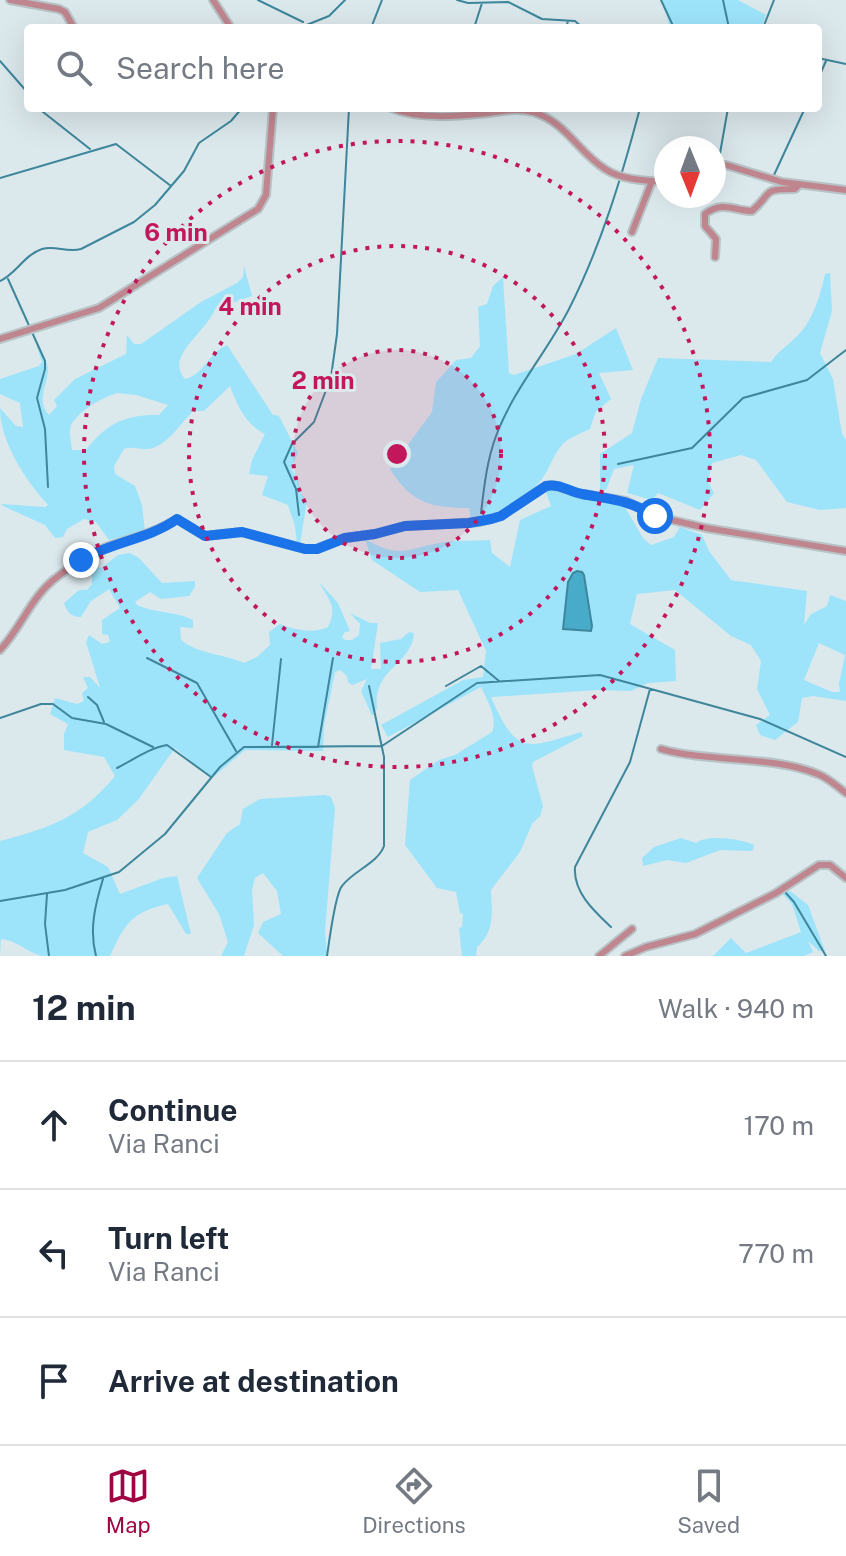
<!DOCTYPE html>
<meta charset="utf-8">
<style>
:root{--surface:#fff;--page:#f2f2f3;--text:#1f2937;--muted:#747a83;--line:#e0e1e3;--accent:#a10442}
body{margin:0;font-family:"Public Sans",sans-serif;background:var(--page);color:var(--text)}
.compass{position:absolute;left:654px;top:136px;width:72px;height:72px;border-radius:50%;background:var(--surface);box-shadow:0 8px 32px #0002;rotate:179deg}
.stop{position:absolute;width:24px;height:24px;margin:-18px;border:6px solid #1a73e8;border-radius:50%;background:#fff}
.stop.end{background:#1a73e8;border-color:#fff;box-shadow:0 2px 8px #0008}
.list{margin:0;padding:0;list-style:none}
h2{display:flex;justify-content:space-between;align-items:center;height:104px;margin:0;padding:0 32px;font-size:34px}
h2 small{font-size:26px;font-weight:400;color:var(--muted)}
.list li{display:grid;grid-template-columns:52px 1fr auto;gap:24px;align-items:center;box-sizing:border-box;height:128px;padding:0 32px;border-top:2px solid var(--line)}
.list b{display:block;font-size:30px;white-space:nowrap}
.list p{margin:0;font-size:26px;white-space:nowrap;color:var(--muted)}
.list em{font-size:26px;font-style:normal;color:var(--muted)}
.icon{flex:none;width:44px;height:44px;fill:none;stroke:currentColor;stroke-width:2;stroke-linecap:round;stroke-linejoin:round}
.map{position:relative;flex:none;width:846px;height:956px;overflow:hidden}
.search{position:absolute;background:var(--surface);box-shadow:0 8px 32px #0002;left:24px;right:24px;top:24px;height:88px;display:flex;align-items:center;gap:20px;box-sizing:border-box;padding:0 28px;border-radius:8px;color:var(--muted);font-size:30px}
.sheet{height:488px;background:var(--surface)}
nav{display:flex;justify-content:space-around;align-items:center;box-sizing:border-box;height:112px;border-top:2px solid var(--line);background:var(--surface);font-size:22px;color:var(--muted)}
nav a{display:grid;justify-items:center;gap:4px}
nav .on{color:var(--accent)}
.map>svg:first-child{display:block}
</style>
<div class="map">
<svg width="846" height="956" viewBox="0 0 846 956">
<rect width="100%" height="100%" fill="#dbe8ec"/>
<path fill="#9de4fb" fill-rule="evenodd" d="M662,0H738L766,15L761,28H670Z
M244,266L252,296L215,309C207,332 164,356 185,379C205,374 208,353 227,345L273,415L279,416L298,453L291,468L298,480L300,492L307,501L300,544L297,543L295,526L288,505L262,495L268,476L249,474L252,460L265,434C244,423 238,406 230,386L204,411H193C181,423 167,446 149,449C140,450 133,446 124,449L114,466L115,474L135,486L142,505L145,531L109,540L96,522L84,519L67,529L63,537L55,538L45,525L3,506L1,504L45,507L48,505C26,481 0,442 0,408L16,426L23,427L20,403L0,394V379L39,366L42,362L37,347L39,345C42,353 48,362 48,370C47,386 36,401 49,415L57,406L54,400L75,379L126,354L127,335L134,344H141L201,302L237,283L243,277ZM117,393L136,395L168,405L159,415C125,415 108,422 86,450H72C71,442 68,430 72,423C82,409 101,398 117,393Z
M830,273L832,311L820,353L833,379L842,434L846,440V508L820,510L787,502L756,460L741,455L712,463L708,482L714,493L700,510L658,493L652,500L627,493L634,465L614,469L606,490L600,489V454L632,433L641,399L658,358L771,362C779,350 789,345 799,334C813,320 821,293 825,274Z
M503,277L509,373L514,375L576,354L616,328L633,370L599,373L611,399L596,411L590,429C581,433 568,438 562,445C553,455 550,468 542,479C528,498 494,517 471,519L469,508C431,508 411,503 390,469L432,412L436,382L456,360L471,358L480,346L478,307L487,304L493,286Z
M545,489L623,504L643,538L651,545L674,537L680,527L702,535L709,551L731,580L807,591L804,625L811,614L827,606L830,595L846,601V701L813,696L802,698L798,722L775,740L760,735L756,725L770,715L757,689L761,661L751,645L731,636L675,590L637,594L630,624L675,650L676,681L648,683L631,691L598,690L491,697C517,757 527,748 581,732L583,736L533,762L532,766L543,806L540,816L532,824L520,852L491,890C492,911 495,932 477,947L476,956H462L459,928L462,927L463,914L460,913L456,892L437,888L405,845L410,780L439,760L455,755L492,732C498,718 487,700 481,687L388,737L381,725L463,680L483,677L486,651L458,590L420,592L372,560L365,539C401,560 407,548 445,542C459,540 475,541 490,540L492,553L510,567L520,520L551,506ZM819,643L845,655L839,684L840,692H832L804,680Z
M130,553L139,558L162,583L195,581V587L189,596L161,599L150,592L135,602L137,605C154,613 175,611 193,620V628L180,627L181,640C198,654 224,654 244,663L257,657L270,645L269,632L280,624C295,630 313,634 328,627C338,606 329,601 319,582L338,603L350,631L345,632L342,637L345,640H352L359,635L360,624L350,613L370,623H378L371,669H381L380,643L401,639L409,632L414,633C412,665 372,668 377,709L372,716L361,691L367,679L352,685L348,682L347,676L340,670L335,672L324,726L323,751L245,750L212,778L175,748L138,800L117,820L88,832L83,853L108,867L120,894L163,878L177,876L191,934H186L168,904C131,912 125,924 110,956C88,956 64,956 43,956C27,953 19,941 1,939L0,956V841C52,827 80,818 115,776L104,757L64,750V734L68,724L50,714L55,698L77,704L84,701L82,693L88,688L83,677H90L100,688L86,642L89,635L102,644L110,642L108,635L102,634V620L120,608L109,589L91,601L81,617C71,617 67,612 64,603L79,590H87L92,584V576L85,570H75L85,564L101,568L118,555Z
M325,795L331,797L335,808L325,931L327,956H283L258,933L263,922L281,914L277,891L263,873L255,878L252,890L254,925L244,956H221L228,942L219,914L197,878L227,833L240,824L243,809L260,799Z
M681,838L696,843C708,834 740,839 754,845L753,850L749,851L720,850L686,863L667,860L643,866L642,858L654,847Z
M790,891L808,905L825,951H819L808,941L813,952L804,956H713L731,938L746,953L801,932L792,904L782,893Z"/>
<path fill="#47abc9" stroke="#3e869b" stroke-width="2" d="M577,571L582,572L584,575L592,626L591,631L563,629L568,582L573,573Z"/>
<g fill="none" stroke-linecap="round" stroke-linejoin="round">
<path stroke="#3e869b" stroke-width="2" d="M258,0L303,22
M457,0L468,3L508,2L542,19L575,21L583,28
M661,0L674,28
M723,0L729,28
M299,28L329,16L345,0
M371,28L382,0
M474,28L482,3
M566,28L568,21
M763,28L774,0
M818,58L846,64
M0,61L28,93
M818,79L826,61
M38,108L90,149
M445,109V108
M536,109V108
M719,159L728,108
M774,175L805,108
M0,178L116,144L171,186
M8,279L45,361V369L37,398L45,429L48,487
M0,281C16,274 24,255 42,249C55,245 67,253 81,249L134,222L155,205L184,171L199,143L231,121L242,108
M618,464L692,448L743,398L807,380L846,350
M481,513C484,487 487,460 496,436C513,390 547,352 569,309C601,246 622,176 640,108
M299,515L296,489L284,462L292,444L314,422L331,377L337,334L349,108
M147,658L197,683L236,751
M446,686L481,666L499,681
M88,697L97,705L104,722
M0,718L41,704H53L72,718L106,724L153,747
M272,745L281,659
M318,747L333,658
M117,768C133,760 149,748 167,745L211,777
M785,892L794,902L826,956
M47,894L45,924L49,956
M0,901L65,890L119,872L165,834L220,767L244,747L382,746L477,683L600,675L760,719L846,757
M611,927C594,911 573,892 575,867L630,762L650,689
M632,949L636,956
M96,956C89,930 95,905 103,879
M327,956C329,943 335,894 342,886C353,871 378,863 384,846V757L369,686"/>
<defs>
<path id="minor" d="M10,0L59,9L65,12L74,28
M213,0L231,28
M391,108C420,120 458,116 489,113C504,111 518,108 533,112C566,122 578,152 605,169C621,180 647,181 666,182
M714,166L726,165L782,182L846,190
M632,232L652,181
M715,257L716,239L705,226V214C723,200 734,211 752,211C774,192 760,189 795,189L799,185
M0,339L99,308L258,209L266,195L273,108
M0,650C20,629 30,600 52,581C67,569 85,556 104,548C128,539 155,533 177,519L205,536L242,532L305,549H317L345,538L375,534L405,526L480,522L501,516L546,486L552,485L582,494L626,501L655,516L706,528L846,551
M661,749C710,763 775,755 820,775C829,779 838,787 846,793
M599,956L632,929
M625,956L646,947L695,934L776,893L819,865H830L846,878"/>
</defs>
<use href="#minor" stroke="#b8c3c6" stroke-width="10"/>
<use href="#minor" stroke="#c0868f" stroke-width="6"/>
</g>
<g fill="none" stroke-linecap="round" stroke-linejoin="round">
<path stroke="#1a73e8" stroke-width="10" d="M81,560C111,542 149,539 177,519L205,536L242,532L305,549H317L345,538L375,534L405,526L469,523L491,519L501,516L546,486C560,483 569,492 582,494C614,500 626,499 655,516"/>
</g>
<circle cx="397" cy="454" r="104" fill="#c2185b" fill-opacity=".12"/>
<g fill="none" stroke="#c2185b" stroke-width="4" stroke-dasharray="4 8">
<circle cx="397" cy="454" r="104"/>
<circle cx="397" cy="454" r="208"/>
<circle cx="397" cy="454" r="313"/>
</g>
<circle cx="397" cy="454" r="12" fill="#c2185b" stroke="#dbe8ec" stroke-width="4"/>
<g font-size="24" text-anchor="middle" font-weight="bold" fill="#c2185b" stroke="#dbe8ec" stroke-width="6" stroke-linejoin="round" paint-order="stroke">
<text x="176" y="241">6 min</text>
<text x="250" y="315">4 min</text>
<text x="323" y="389">2 min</text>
</g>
</svg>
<svg class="compass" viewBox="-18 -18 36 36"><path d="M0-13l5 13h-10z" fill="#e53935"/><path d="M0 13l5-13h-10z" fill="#747a83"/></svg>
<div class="stop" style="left:655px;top:516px"></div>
<div class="stop end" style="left:81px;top:560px"></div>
<div class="search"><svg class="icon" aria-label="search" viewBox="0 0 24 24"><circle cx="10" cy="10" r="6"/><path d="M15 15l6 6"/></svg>Search here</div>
</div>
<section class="sheet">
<h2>12 min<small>Walk · 940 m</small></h2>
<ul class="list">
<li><svg class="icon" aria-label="ahead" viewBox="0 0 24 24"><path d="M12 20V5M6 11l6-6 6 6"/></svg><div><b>Continue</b><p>Via Ranci</p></div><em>170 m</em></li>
<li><svg class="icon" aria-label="left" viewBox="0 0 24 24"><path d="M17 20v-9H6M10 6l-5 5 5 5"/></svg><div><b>Turn left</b><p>Via Ranci</p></div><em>770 m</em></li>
<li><svg class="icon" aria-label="arrive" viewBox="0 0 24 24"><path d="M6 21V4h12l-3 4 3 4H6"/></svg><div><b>Arrive at destination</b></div></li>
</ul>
</section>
<nav>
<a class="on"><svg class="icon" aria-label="map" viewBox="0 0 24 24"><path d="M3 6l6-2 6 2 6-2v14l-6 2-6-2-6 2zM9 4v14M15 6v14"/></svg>Map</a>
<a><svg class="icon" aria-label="directions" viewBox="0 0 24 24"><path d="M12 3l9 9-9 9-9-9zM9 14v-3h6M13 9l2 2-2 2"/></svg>Directions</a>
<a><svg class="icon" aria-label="saved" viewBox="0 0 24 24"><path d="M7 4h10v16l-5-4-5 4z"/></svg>Saved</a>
</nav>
